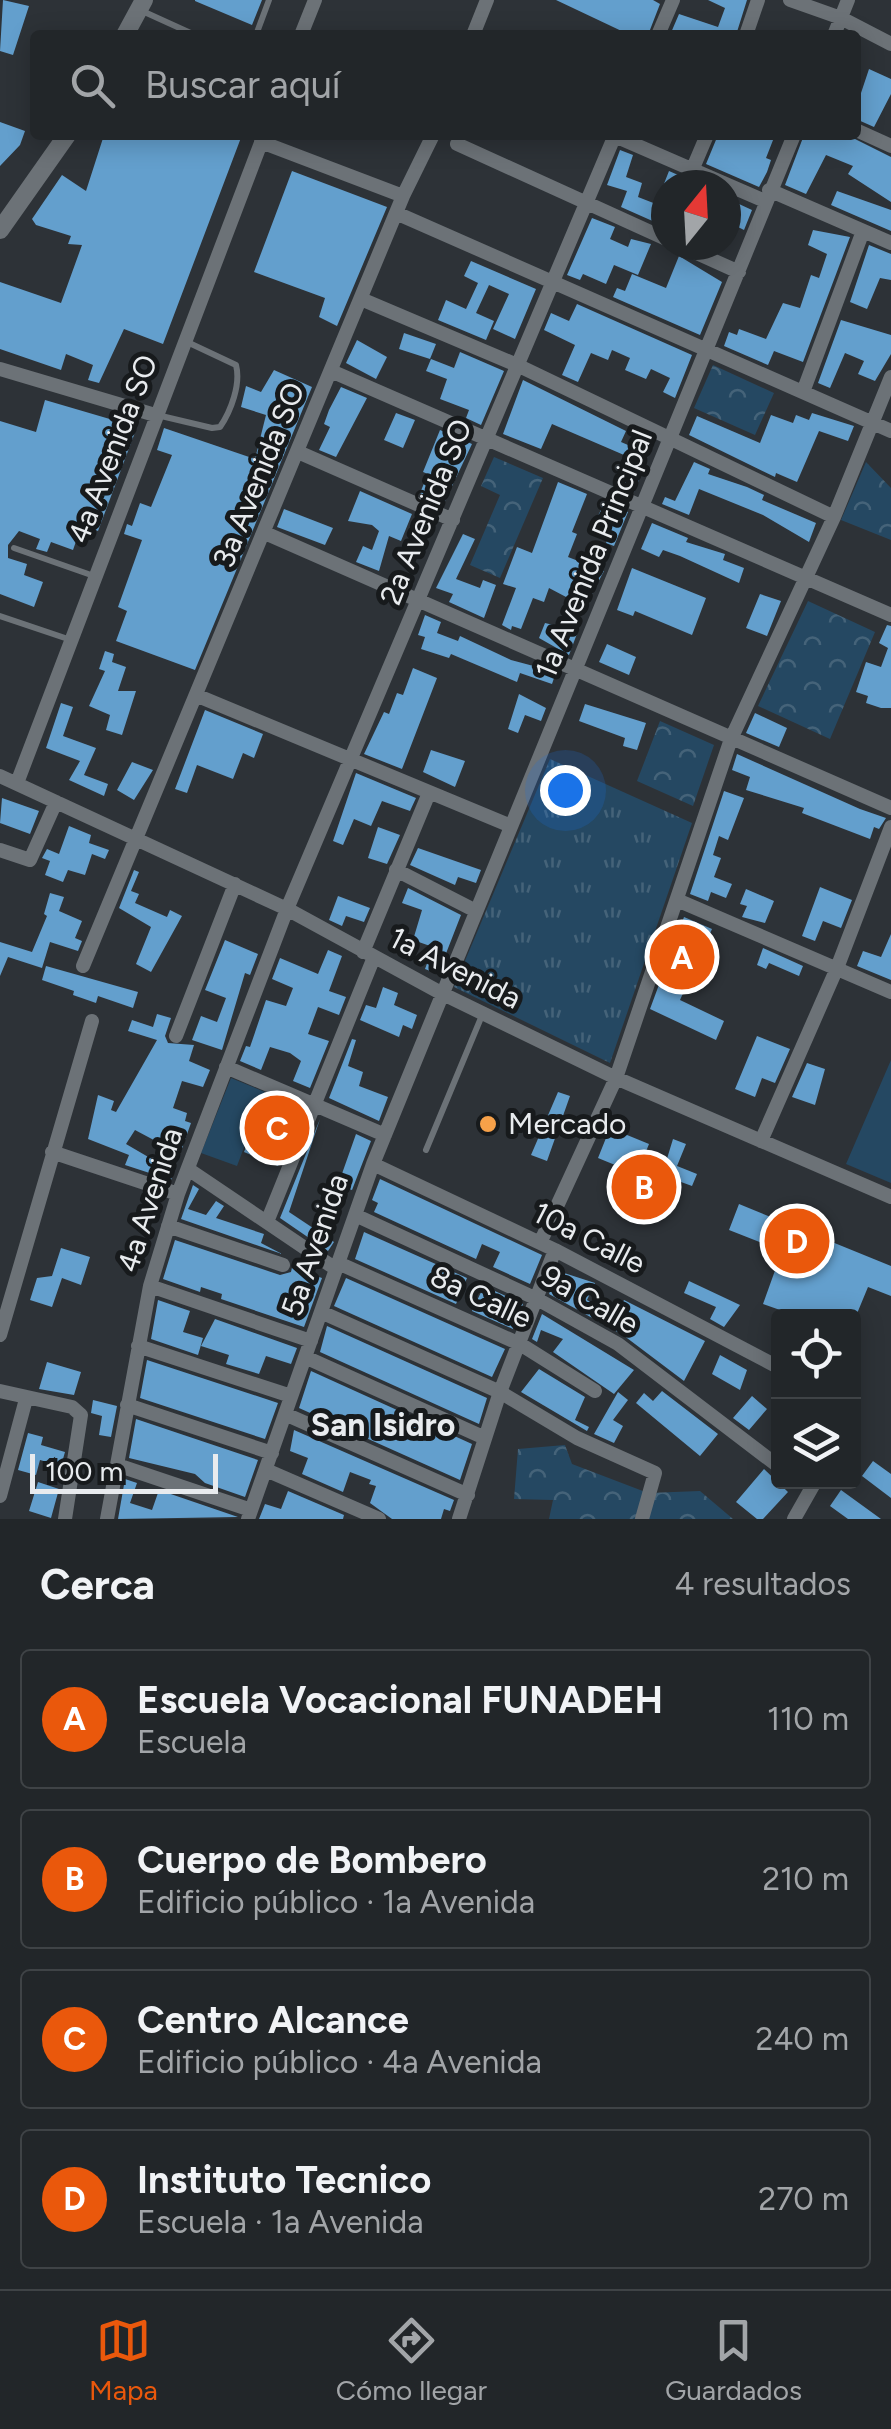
<!DOCTYPE html>
<html lang="es">
<meta charset="utf-8">
<style>
:root{--surface:#222629;--page:#2e3235;--text:#f1f3f6;--muted:#a2a5a8;--line:#3f4346;--accent:#ea580c}
body{margin:0;font-family:Figtree,sans-serif;background:var(--page);color:var(--text)}
.controls{position:absolute;right:30px;bottom:30px;display:grid;overflow:hidden;border-radius:10px;box-shadow:0 5px 25px #0003}
.controls button{width:90px;height:90px;display:grid;place-items:center;padding:0;border:0;border-bottom:2px solid var(--line);background:var(--surface);color:var(--text);font:50px sans-serif}
.compass{position:absolute;left:651px;top:170px;width:90px;height:90px;border-radius:50%;background:var(--surface);box-shadow:0 5px 25px #0003;rotate:18deg}
.scale{position:absolute;left:30px;bottom:25px;width:188px;box-sizing:border-box;padding-left:10px;border:5px solid #e8ebee;border-top:0;font-size:28px;line-height:35px;white-space:nowrap;color:#e8ebee;-webkit-text-stroke:8px #171a1c;paint-order:stroke}
.you{position:absolute;left:565px;top:790px;width:35px;height:35px;margin:-25px;border:8px solid #fff;border-radius:50%;background:#1a73e8;box-shadow:0 0 0 15px #1a73e833}
.badge{display:grid;place-items:center;width:65px;height:65px;border-radius:50%;background:var(--accent);color:#fff;font-size:32px;font-weight:700}
.pin{position:absolute;translate:-50% -50%;border:5px solid #fff;box-shadow:0 2px 10px #0006}
.list{margin:0;padding:0;list-style:none}
h2{display:flex;justify-content:space-between;align-items:center;height:130px;margin:0;padding:0 40px;font-size:42px}
h2 small{font-size:32px;font-weight:400;color:var(--muted)}
.list li{display:grid;grid-template-columns:65px 1fr auto;gap:30px;align-items:center;box-sizing:border-box;height:140px;margin:0 20px 20px;padding:0 20px;border:2px solid var(--line);border-radius:10px}
.list b{display:block;font-size:38px;white-space:nowrap}
.list p{margin:0;font-size:32px;white-space:nowrap;color:var(--muted)}
.list em{font-size:32px;font-style:normal;color:var(--muted)}
.icon{flex:none;width:55px;height:55px;fill:none;stroke:currentColor;stroke-width:2;stroke-linecap:round;stroke-linejoin:round}
.map{position:relative;flex:none;width:891px;height:1519px;overflow:hidden}
.search{position:absolute;background:var(--surface);box-shadow:0 5px 25px #0003;left:30px;right:30px;top:30px;height:110px;display:flex;align-items:center;gap:25px;box-sizing:border-box;padding:0 35px;border-radius:10px;color:var(--muted);font-size:38px}
.sheet{height:770px;background:var(--surface)}
nav{display:flex;justify-content:space-around;align-items:center;box-sizing:border-box;height:140px;border-top:2px solid var(--line);background:var(--surface);font-size:28px;color:var(--muted)}
nav a{display:grid;justify-items:center;gap:5px}
nav .on{color:var(--accent)}
.map>svg:first-child{display:block}
</style>
<div class="map">
<svg width="891" height="1519" viewBox="0 0 891 1519">
<defs>
<pattern id="forest-crowns" width="20" height="18" patternUnits="userSpaceOnUse" patternTransform="scale(2.5)"><rect width="20" height="18" fill="#254862"/><path d="M2 6a3 3 0 1 1 6 0M12 15a3 3 0 1 1 6 0" fill="none" stroke="#456379"/></pattern>
<pattern id="park-tufts" width="24" height="20" patternUnits="userSpaceOnUse" patternTransform="scale(2.5)"><rect width="24" height="20" fill="#254862"/><path d="M3 7l-1-3M5 7V3M7 7l1-3M15 17l-1-3M17 17v-4M19 17l1-3" fill="none" stroke="#456379"/></pattern>
</defs>
<rect width="100%" height="100%" fill="#2d3237"/>
<path fill="url(#forest-crowns)" d="M713,365L774,393L755,435L694,408Z
M494,457L543,478L500,578L470,565L500,495L481,486Z
M866,462L891,488V540L841,520Z
M808,601L875,632L830,739L758,706Z
M660,721L714,745L693,806L637,781Z
M565,1445L572,1464L648,1493L700,1491L733,1519H549L553,1500L514,1499L518,1449Z"/>
<path fill="url(#park-tufts)" d="M550,759L692,823L610,1063L454,987Z"/>
<path fill="#254862" d="M891,1060V1183L846,1164Z
M231,1078L265,1092L237,1166L201,1153Z"/>
<path fill="#639fcd" d="M3,0L29,6L13,55L0,51Z
M262,0L252,25L195,1V0Z
M556,0H653L660,4L648,35H630Z
M708,0H747L736,35H670L679,14L718,27L725,8Z
M869,69L891,79V94L874,127L856,119V92L861,93Z
M0,122L25,131L20,145L0,166Z
M104,135H242L163,344L124,329L99,383L88,380L93,365L66,354L61,370L0,349V282L61,303L82,245L68,244L71,236L36,225L32,219L62,175L86,191Z
M718,135H775L766,158L771,160L767,172L759,187L706,164Z
M804,135H847L891,157V202L848,174L853,166L826,155L806,194L785,185Z
M620,150L633,155L626,177L642,183L638,197L656,204L669,171L701,185H666V227L621,207L627,191L607,185Z
M292,171L387,207L337,326L319,317L325,298L254,272Z
M837,191L891,210V231L831,205Z
M726,198L752,210L744,230L726,221Z
M592,218L615,227L610,239L628,247L631,239L651,244L638,275L614,265L606,284L583,274L580,280L567,275Z
M813,230L850,237L803,362L774,351L768,365L724,346L729,332L737,335L739,329L766,339L783,303L800,308L811,275L819,278L827,254L808,245Z
M869,245L891,254V280L880,278L867,309L850,302Z
M679,256L722,282L700,335L613,297L617,288L625,291L632,274L666,288Z
M471,261L536,289L515,339L493,329L509,294L489,285L476,313L494,321L486,340L438,320L446,300L466,309L478,283L464,276Z
M577,304L692,355L675,398L663,392L670,378L651,369L646,379L625,370L630,358L612,350L608,360L591,353L578,382L562,375L575,345L544,330L551,313L569,321Z
M841,320L891,335V354L875,381L858,374L864,361L845,353L830,388L818,383Z
M404,333L436,344L430,359L399,349Z
M357,340L387,357L376,379L346,363Z
M460,352L504,371L481,425L466,418L469,410L440,399L447,379L426,371L431,359L454,368Z
M274,370L312,387L195,670L116,641L127,611L118,607L142,540L124,534L127,524L132,526L140,503L151,507L172,455L157,450L164,428L255,459L266,415L241,407L246,386L261,392Z
M523,380L626,431L621,442L642,451L633,474L640,477L634,492L614,480L624,455L552,424L541,449L503,434Z
M341,387L367,398L336,457L319,450L330,427L324,424L329,410Z
M45,400L137,427L98,531L82,524L73,550L51,542L47,552L36,549L40,539L19,531L8,545V558L27,564L24,575L43,582L34,607L0,594V421L36,432Z
M396,413L415,420L403,448L384,440Z
M812,413L854,426L848,441L819,431L797,482L776,473L775,477L689,435L697,416L760,443L771,415L793,423L796,415L809,420Z
M440,430L472,444L444,503L420,493L428,474L423,472Z
M694,462L710,469L708,474L747,487L764,495L762,500L816,523L809,542L763,515L699,489L689,515L662,504L665,497L675,501Z
M558,482L587,494L572,532L577,534L568,557L604,571L585,607L549,588L544,602L533,598L521,629L512,626L511,630L502,625L516,588L503,584L517,547L532,553Z
M360,491L412,514L401,541L389,536L379,571L356,562L363,546L372,550L379,531L372,525L348,521Z
M604,503L628,512L614,546L606,543L611,531L594,525Z
M284,509L333,528L325,545L277,527Z
M652,523L688,538L686,542L725,554L723,560L744,568L739,583L680,556L663,550L659,557L641,549Z
M463,534L475,539L456,579L480,588L483,580L496,585L484,618L449,602L453,594L436,588Z
M632,568L706,598L692,635L635,611L633,616L617,610Z
M760,594L781,601L767,636L746,628Z
M425,615L441,622L437,633L458,641L460,636L511,660L556,672L552,684L520,673L517,682L451,654L449,658L421,649L425,637L418,635Z
M545,623L578,631L569,655L539,638Z
M887,625L891,626V708H881L866,703L868,696L856,692L866,662L881,667L888,648L879,643Z
M607,644L636,657L629,675L599,662Z
M105,651L114,654L112,662L126,667L118,691H136L122,735L106,730L110,715L89,706L105,671L99,669Z
M413,668L437,678L402,769L364,754L384,712L389,714L397,693L403,695Z
M519,694L546,708L541,721L525,715L518,733L508,729Z
M61,703L73,707L63,736L96,748L84,775L108,784L104,796L69,780L80,761L46,748Z
M585,704L646,723L637,750L623,746L625,738L579,721Z
M205,710L263,734L254,758L243,753L233,779L197,765L187,793L175,789Z
M755,713L787,728L779,747L746,733Z
M431,750L465,761L455,787L423,772Z
M737,754L860,809L886,818L879,829L874,827L870,839L802,813L804,808L746,790L750,777L732,770Z
M132,762L153,770L134,800L117,790Z
M356,773L416,798L410,811L382,801L371,826L354,819L343,845L333,841Z
M724,791L744,798L728,840L719,836L713,855L721,858L714,877L732,884L726,898L711,892L708,901L690,894Z
M2,798L39,811L30,834L0,823Z
M69,826L91,835L89,843L109,850L105,859L92,854L85,875L68,870L63,882L45,875L50,861L42,858L47,849L59,854Z
M378,827L400,835L387,864L368,858Z
M418,848L481,870L476,883L458,877L455,885L410,865Z
M134,870L139,872L131,891L139,894L135,903L167,917L170,910L182,916L151,972L136,964L151,927L119,908Z
M820,887L852,900L841,928L823,921L815,941L802,936Z
M408,888L461,915L438,974L425,969L433,947L413,940L422,910L402,903Z
M746,889L774,901L765,923L742,917L747,906L740,904Z
M50,893L64,897L59,911L82,921L75,938L82,941L78,951L50,942L42,968L8,957L0,976V942L32,952L47,916L44,914Z
M338,896L370,908L364,922L346,916L342,926L329,920Z
M684,917L712,929L680,1000L724,1021L716,1040L650,1009Z
M891,934V980L857,966L863,951L881,957Z
M225,940L258,954L250,975L245,973L222,1050L192,1040L201,1016L217,1022L226,998L205,990Z
M763,948L803,966L799,976L769,963L766,969L757,965Z
M328,950L342,956L329,991L346,997L339,1015L318,1007L308,1034L329,1041L310,1088L293,1081L301,1061L290,1053L270,1047L261,1070L240,1061L246,1046L250,1047L266,1000L286,1006L293,988L272,979L280,958L318,974Z
M46,966L138,992L133,1008L98,996L96,1003L73,995L74,991L42,980Z
M383,987L398,993L394,1005L417,1015L412,1029L403,1025L399,1037L360,1020L366,1005L376,1008Z
M157,1014L171,1018L165,1036L168,1043L194,1045L189,1061L210,1070L203,1087L182,1081L173,1108L187,1113L185,1121L191,1123L180,1154L135,1130L126,1144L174,1172L171,1180L125,1165L129,1155L88,1139L98,1095L114,1101L111,1110L116,1112L157,1040L128,1031L132,1020L153,1027Z
M757,1036L790,1049L775,1083L762,1078L755,1097L735,1089Z
M352,1039L356,1040L348,1066L363,1072L359,1086L388,1097L379,1121L329,1098Z
M807,1063L825,1069L815,1105L792,1097Z
M558,1092L570,1096L547,1161L531,1155Z
M266,1097L301,1110L278,1166L244,1152Z
M320,1119L289,1212L334,1242L328,1251L280,1218Z
M610,1128L649,1144L637,1174L598,1158Z
M356,1134L371,1141L352,1190L338,1185Z
M673,1139L686,1144L677,1166L697,1174L692,1186L662,1175Z
M380,1179L542,1255L530,1284L493,1267L500,1252L482,1244L476,1259L374,1212L378,1203L372,1200Z
M193,1185L199,1189L188,1209L206,1215L216,1201L224,1206L216,1218L264,1234L261,1243L282,1254L181,1219Z
M739,1204L891,1266V1296L868,1287L856,1316H797L763,1304L782,1251L729,1230Z
M364,1232L467,1278L456,1304L355,1259Z
M175,1240L280,1275L291,1272L293,1263L300,1265L298,1270L322,1278L304,1327L221,1299L222,1294L201,1287L200,1292L163,1279Z
M61,1248L90,1257L81,1285L62,1278L52,1307L30,1300L37,1278L52,1276Z
M558,1271L595,1283L587,1300L616,1316L624,1300L705,1341L684,1381L623,1335L549,1294Z
M346,1278L505,1349L492,1377L334,1306Z
M689,1281L740,1305L724,1327L710,1319L716,1307L684,1293Z
M484,1286L523,1304L513,1329L472,1311Z
M158,1300L190,1311L183,1332L203,1338L198,1355L151,1339Z
M542,1314L634,1370L614,1394L553,1352L563,1339L541,1330L537,1342L532,1339Z
M215,1319L297,1348L291,1364L266,1356L259,1374L226,1364L229,1355L201,1346Z
M327,1326L487,1398L479,1424L320,1352Z
M720,1355L747,1370L740,1390L712,1374Z
M147,1360L278,1403L265,1439L140,1398Z
M47,1362L81,1372L74,1395L39,1389Z
M539,1369L585,1397L575,1420L589,1427L587,1431L521,1392Z
M311,1371L472,1444L460,1480L299,1408Z
M662,1391L718,1434L700,1456L636,1403L644,1393L653,1401Z
M618,1392L628,1400L613,1420L623,1426L614,1443L594,1434Z
M752,1396L767,1409L749,1430L733,1418Z
M93,1400L117,1406L111,1437L99,1435L102,1416L91,1413Z
M136,1419L258,1460L245,1497L205,1483L195,1474L129,1458Z
M294,1430L454,1500L450,1511L444,1509L441,1519H392L370,1503L376,1486L369,1484L371,1480L350,1472L343,1492L302,1474L308,1458L290,1451Z
M28,1433L43,1437L41,1445L65,1452L61,1466L40,1460L36,1475L18,1470Z
M873,1461L891,1474V1498L862,1476Z
M764,1469L788,1492L763,1519H757L736,1502Z
M125,1479L137,1483L130,1503L152,1510L159,1490L238,1517L118,1519Z
M38,1482L59,1489L51,1518L29,1511Z
M841,1490L881,1519H848L830,1506Z
M288,1491L344,1515L343,1519H259L265,1504L281,1509Z"/>
<g fill="none" stroke-linecap="round" stroke-linejoin="round">
<path stroke="#6c7277" stroke-width="6" d="M140,10L195,35
M256,35L269,0
M157,415L212,428L220,427C231,411 241,384 236,365L185,341
M14,548L94,576
M0,616L71,640
M426,1150L483,1013"/>
<path stroke="#6c7277" stroke-width="14" d="M790,0L841,18L891,44
M301,35L315,0
M473,35L487,0
M658,35L673,0
M746,35L758,0
M834,35L848,0
M856,130L891,146
M615,136L765,201
M261,142L403,196
M457,144L666,239
M693,168L707,135
M769,190L891,243
M396,213L891,431
M679,245L739,272
M361,299L517,365L834,517
M0,369L155,415
M331,371L891,615
M803,392L863,231
M298,452L453,520
M265,533L891,808
M198,696L511,826
M0,776L287,909L441,993L616,1078L891,1197
M17,783L264,135
M0,850L30,860L56,802
M396,870L476,911
M677,900L891,992
M363,952L429,793
M83,966L403,196L433,135
M176,1036L235,884
M226,1067L385,1135
M761,1141L837,968L891,827
M52,1152L178,1194
M373,1164L555,1250L778,1367
M188,1169L336,1269
M355,1215L537,1299L618,1344L778,1466
M267,1222L374,957
M168,1226L283,1265
M540,1243L616,1078L731,739L834,517L891,377
M338,1263L520,1344L595,1391
M150,1286L311,1341
M321,1312L500,1392L577,1438L655,1473L642,1519
M0,1335L92,1021
M138,1346L291,1396
M305,1357L485,1438
M0,1391L72,1407L81,1415L65,1519
M127,1405L272,1453
M285,1414L468,1495
M117,1465L251,1510
M266,1470L379,1519
M0,1496L26,1399
M107,1519L150,1286L178,1194L287,909L615,135
M248,1519L373,1164L794,135
M459,1519L500,1392L555,1250
M794,1519L815,1482"/>
<path stroke="#6c7277" stroke-width="18" d="M125,35L144,0
M0,230L67,135"/>
</g>
<circle fill="#f7a149" stroke="#171a1c" stroke-width="4" cx="488" cy="1124" r="10"/>
<g text-anchor="middle" stroke-width="10" stroke-linejoin="round" paint-order="stroke">
<g font-size="30" fill="#e8ebee" stroke="#171a1c">
<text transform="translate(113 449) rotate(-69)" y="10">4a Avenida SO</text>
<text transform="translate(259 475) rotate(-68)" y="10">3a Avenida SO</text>
<text transform="translate(426 512) rotate(-68)" y="10">2a Avenida SO</text>
<text transform="translate(594 554) rotate(-68)" y="10">1a Avenida Principal</text>
<text transform="translate(455 968) rotate(27)" y="10">1a Avenida</text>
<text transform="translate(150 1200) rotate(-72)" y="10">4a Avenida</text>
<text transform="translate(589 1238) rotate(27)" y="10">10a Calle</text>
<text transform="translate(315 1245) rotate(-71)" y="10">5a Avenida</text>
<text transform="translate(481 1297) rotate(25)" y="10">8a Calle</text>
<text transform="translate(590 1300) rotate(30)" y="10">9a Calle</text>
</g>
<g font-size="30" fill="#e8ebee" stroke="#171a1c" text-anchor="start">
<text x="508" y="1134">Mercado</text>
</g>
<g font-size="32" font-weight="bold" fill="#e8ebee" stroke="#171a1c">
<text x="383" y="1436">San Isidro</text>
</g>
</g>
</svg>
<div class="controls">
<button><svg class="icon" aria-label="locate" viewBox="0 0 24 24"><circle cx="12" cy="12" r="6"/><path d="M12 2v4M12 18v4M2 12h4M18 12h4"/></svg></button>
<button><svg class="icon" aria-label="layers" viewBox="0 0 24 24"><path d="M12 4l9 5-9 5-9-5zM3 14l9 5 9-5"/></svg></button>
</div>
<svg class="compass" viewBox="-18 -18 36 36"><path d="M0-13l5 13h-10z" fill="#e53935"/><path d="M0 13l5-13h-10z" fill="#a2a5a8"/></svg>
<div class="scale">100 m</div>
<div class="you"></div>
<div class="pin badge" style="left:682px;top:957px">A</div>
<div class="pin badge" style="left:644px;top:1187px">B</div>
<div class="pin badge" style="left:277px;top:1128px">C</div>
<div class="pin badge" style="left:797px;top:1241px">D</div>
<div class="search"><svg class="icon" aria-label="search" viewBox="0 0 24 24"><circle cx="10" cy="10" r="6"/><path d="M15 15l6 6"/></svg>Buscar aquí</div>
</div>
<section class="sheet">
<h2>Cerca<small>4 resultados</small></h2>
<ul class="list">
<li><span class="badge">A</span><div><b>Escuela Vocacional FUNADEH</b><p>Escuela</p></div><em>110 m</em></li>
<li><span class="badge">B</span><div><b>Cuerpo de Bombero</b><p>Edificio público · 1a Avenida</p></div><em>210 m</em></li>
<li><span class="badge">C</span><div><b>Centro Alcance</b><p>Edificio público · 4a Avenida</p></div><em>240 m</em></li>
<li><span class="badge">D</span><div><b>Instituto Tecnico</b><p>Escuela · 1a Avenida</p></div><em>270 m</em></li>
</ul>
</section>
<nav>
<a class="on"><svg class="icon" aria-label="map" viewBox="0 0 24 24"><path d="M3 6l6-2 6 2 6-2v14l-6 2-6-2-6 2zM9 4v14M15 6v14"/></svg>Mapa</a>
<a><svg class="icon" aria-label="directions" viewBox="0 0 24 24"><path d="M12 3l9 9-9 9-9-9zM9 14v-3h6M13 9l2 2-2 2"/></svg>Cómo llegar</a>
<a><svg class="icon" aria-label="saved" viewBox="0 0 24 24"><path d="M7 4h10v16l-5-4-5 4z"/></svg>Guardados</a>
</nav>
